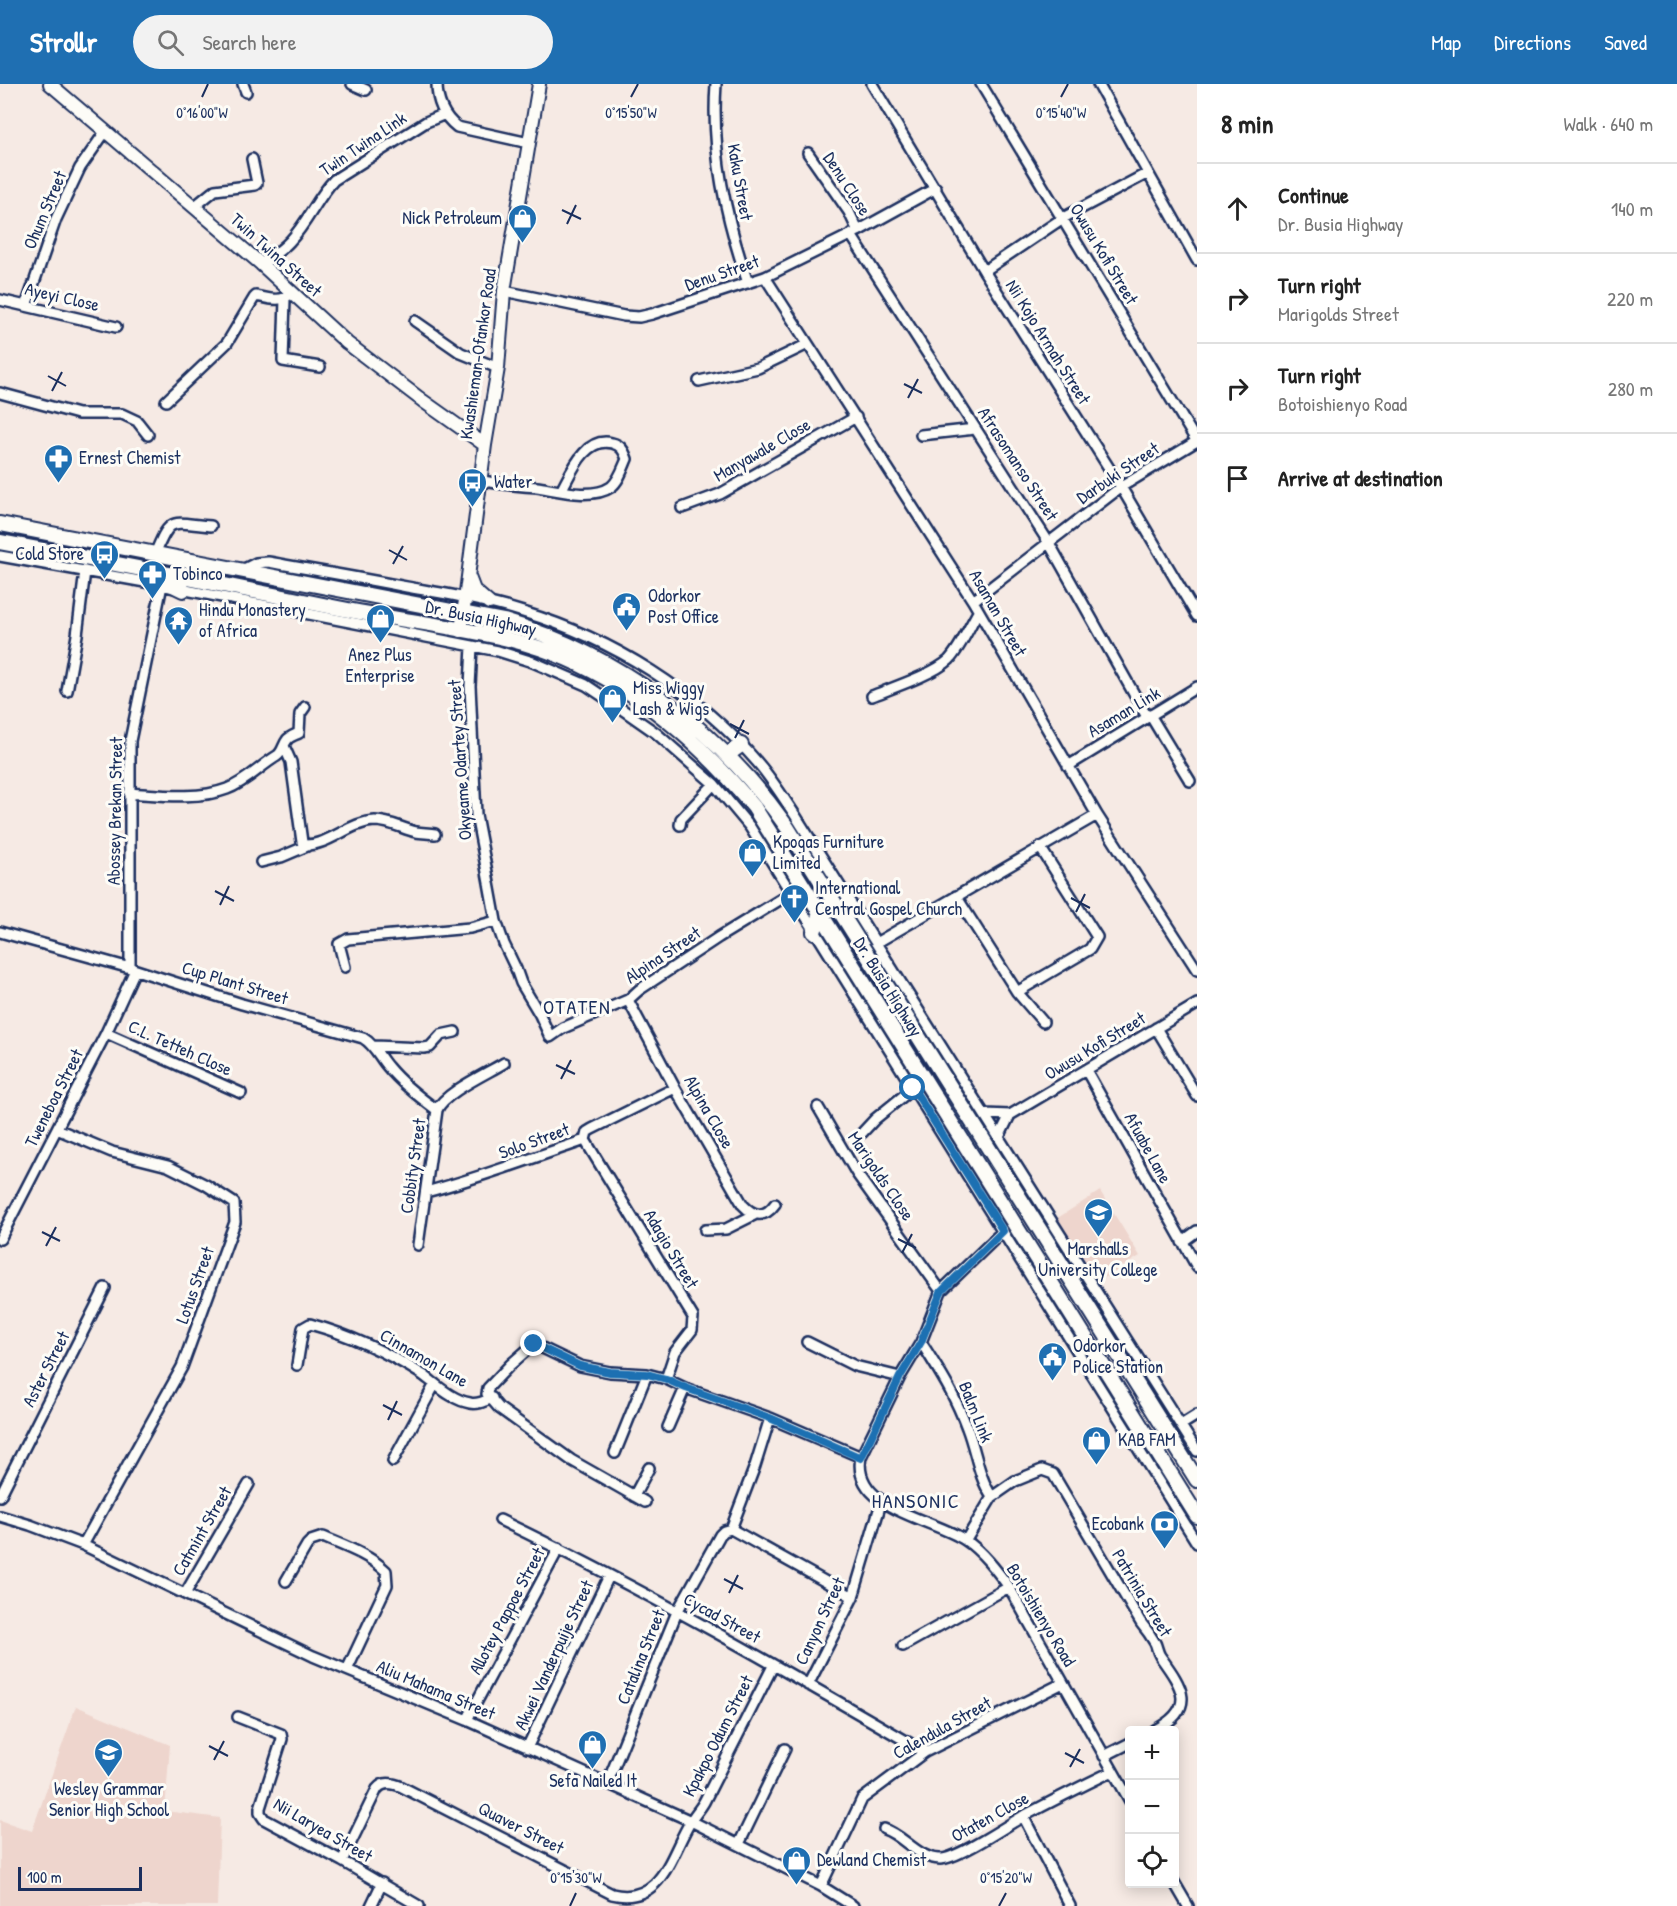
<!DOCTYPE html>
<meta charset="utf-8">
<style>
:root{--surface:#fff;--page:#f2f2f2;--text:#222;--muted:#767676;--line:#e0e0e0;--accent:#1f6fb2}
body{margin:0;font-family:"Patrick Hand",sans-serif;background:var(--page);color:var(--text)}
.controls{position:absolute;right:18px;bottom:18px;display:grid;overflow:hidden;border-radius:6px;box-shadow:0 3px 15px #0003}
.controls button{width:54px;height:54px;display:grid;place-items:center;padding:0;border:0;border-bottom:2px solid var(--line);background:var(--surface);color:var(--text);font:30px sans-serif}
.scale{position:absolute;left:18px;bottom:15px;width:124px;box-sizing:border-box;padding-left:6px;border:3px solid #1b2f5e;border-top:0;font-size:16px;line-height:21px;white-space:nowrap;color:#1b2f5e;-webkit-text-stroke:4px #fdfcf7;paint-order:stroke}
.stop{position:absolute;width:18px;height:18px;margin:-14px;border:4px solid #1f6fb2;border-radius:50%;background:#fff}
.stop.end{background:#1f6fb2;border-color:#fff;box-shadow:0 2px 6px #0008}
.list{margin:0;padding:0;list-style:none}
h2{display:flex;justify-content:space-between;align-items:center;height:78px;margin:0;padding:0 24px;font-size:26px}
h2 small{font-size:20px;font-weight:400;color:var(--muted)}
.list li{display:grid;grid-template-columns:39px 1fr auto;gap:18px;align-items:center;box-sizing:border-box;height:90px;padding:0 24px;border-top:2px solid var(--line)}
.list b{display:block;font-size:22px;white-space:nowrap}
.list p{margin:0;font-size:20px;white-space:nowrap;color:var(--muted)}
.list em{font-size:20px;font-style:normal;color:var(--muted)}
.icon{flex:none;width:33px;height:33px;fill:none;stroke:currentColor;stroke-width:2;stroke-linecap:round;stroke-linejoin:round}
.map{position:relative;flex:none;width:1197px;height:1822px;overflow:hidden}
header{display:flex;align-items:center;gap:36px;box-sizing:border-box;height:84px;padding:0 30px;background:var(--accent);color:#fff}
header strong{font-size:28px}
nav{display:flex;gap:33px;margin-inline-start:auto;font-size:21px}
.search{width:420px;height:54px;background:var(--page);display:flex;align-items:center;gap:15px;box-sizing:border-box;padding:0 21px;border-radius:33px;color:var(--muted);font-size:22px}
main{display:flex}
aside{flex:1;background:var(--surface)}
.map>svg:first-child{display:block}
</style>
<header>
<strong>Strollr</strong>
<div class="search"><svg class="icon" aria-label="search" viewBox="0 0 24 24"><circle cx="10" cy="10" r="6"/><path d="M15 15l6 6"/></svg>Search here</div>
<nav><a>Map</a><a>Directions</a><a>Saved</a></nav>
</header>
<main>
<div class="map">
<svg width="1197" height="1822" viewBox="0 0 1197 1822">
<rect width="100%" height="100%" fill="#f6eae4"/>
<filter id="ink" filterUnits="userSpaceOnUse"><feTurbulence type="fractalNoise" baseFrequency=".0167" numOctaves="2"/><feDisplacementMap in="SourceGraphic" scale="12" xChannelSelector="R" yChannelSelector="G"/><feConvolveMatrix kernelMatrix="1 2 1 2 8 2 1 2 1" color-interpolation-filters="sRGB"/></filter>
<g filter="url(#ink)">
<path fill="#eed5cd" d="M1100,1107L1140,1172L1096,1199L1056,1135Z
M76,1622L170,1661L165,1727L220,1734L217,1822H0V1736L32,1747Z"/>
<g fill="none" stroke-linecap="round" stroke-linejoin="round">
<defs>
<path id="minor" d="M243,0L246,8
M352,0L366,6
M437,0C437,17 443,32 457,43L529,59
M716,0C711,69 726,134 748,199
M872,0L984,187L1121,403L1197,532
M981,0L1197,358
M1098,0L1197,176
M808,69L849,128L858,147
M194,123L215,106L255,101L257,99L252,75
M851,151L1049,459L1147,633
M261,180C271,173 282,166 290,157C308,138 317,114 334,96L426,38L445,30
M984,187L1063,134L1148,89
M765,193L973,517L1097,731L1197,886
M504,207L624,232L639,233L652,230L765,193L858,147L936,104
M285,215L283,277L320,283
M0,216L116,243
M26,222L56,135L80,84L105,48
M415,237L461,269L498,284
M699,297L758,284L808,260
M0,309L78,330H122L137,337L148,351
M166,317L227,259L254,214L256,212C270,215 281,219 292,209
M921,351L975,345
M480,396C499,401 517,401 537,403C557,406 592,416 611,403C619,397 623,384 627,375C624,367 621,361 612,359C585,352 571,389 561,407
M682,424L720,410L856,333
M155,470C171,431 171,439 211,442
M0,472L145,498L498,567L533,578L586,601L613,619L656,649L714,700L750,743L1197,1459
M242,486L256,479L268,478C314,486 361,494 407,503C446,510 485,516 523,528C613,555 696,607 758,679C771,694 783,713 795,731L1197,1367
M973,517L1121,403L1197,357
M472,562L470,602L476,731L487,788L496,837L504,860L516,885L521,899L540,931L550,953L563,944L628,916L639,906L719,853L791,809
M67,607L77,551L85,487
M872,612C892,604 934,590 949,576C961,563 969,543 978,528
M1150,631L1190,697
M284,662L291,678L302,758L304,761C329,762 349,738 375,737C390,737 403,745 416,748C422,749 429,749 435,750
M1068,682L1197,603
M129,709C160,711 198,716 227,705C246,698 260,682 277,672C283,668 283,661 287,656C289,653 295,651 299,649L300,630L305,623
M680,741L681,735L714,700
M261,778L281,773L307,762
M956,812L1017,908L1043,938
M0,848L130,884L242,920L363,954C375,961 379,973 388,983C402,1000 419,1013 437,1026
M876,859L1097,731
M345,883L339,860L348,855L470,844L496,837
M130,884V657L162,501
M1017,908L1090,865L1097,853L1040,763
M628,916L675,1004L743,1121C754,1133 765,1134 775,1120
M1156,944L1197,1012
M106,949L241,1009
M374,962L424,964L430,963L441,951L455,948
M1086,986L1197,1183
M818,1023L857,1090L941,1207
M985,1030L1010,1031L1197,920
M57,1045L112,1068L168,1082L206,1101L234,1119L235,1138L182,1283L83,1461
M862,1049L875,1035L917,1001
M999,1053L1010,1031
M585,1056L693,1233L692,1246L675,1268L666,1295
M585,1056L587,1048L592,1045L675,1004
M426,1108C480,1094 532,1074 585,1056
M705,1146L726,1145L754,1131
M0,1155L106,949L135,886
M1182,1158L1197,1147
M418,1161L437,1026C444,1009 486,990 504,979
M807,1258L855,1282L900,1293
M921,1258C939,1287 955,1311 967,1344C976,1367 978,1392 992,1413
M297,1281L303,1244L310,1240C350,1251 387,1268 423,1291C437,1301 452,1316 470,1319C477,1321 485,1317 492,1314
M1181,1341L1197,1331
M668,1343L685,1304
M615,1369L647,1290
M861,1373L900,1293L921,1258L941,1207L1003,1147
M393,1377L435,1300
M0,1412L105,1204
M634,1412L649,1384
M645,1418L571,1376L499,1324L487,1310L488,1304L510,1281L534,1260L580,1282L610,1288L647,1290L666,1295L685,1304L770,1334L861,1373C851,1424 933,1435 965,1456C982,1467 997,1487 1009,1503L1130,1717
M0,1432L30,1441L83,1461L313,1572L467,1636L691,1737L821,1802L853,1822
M500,1436C645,1506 786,1587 925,1668
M731,1445L853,1513
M966,1456L992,1413L1015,1397L1042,1386L1053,1390L1141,1539C1146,1545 1151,1552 1155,1559C1157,1563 1157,1567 1160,1572C1183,1604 1197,1624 1155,1646
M286,1497L307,1461L311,1457L323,1453C344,1462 370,1471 386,1487L387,1501L347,1586
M185,1510L249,1400
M903,1562L1009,1503
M808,1601L853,1513L881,1419
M238,1633L281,1650L282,1655L260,1724V1729L264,1735L342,1777L419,1822
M467,1636L559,1464
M527,1664L609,1492
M1104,1672L1130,1659
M607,1700L677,1528L720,1451L724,1447L731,1445L755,1382L770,1334
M1023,1732L1070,1822
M884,1745C903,1751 918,1775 940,1775C958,1775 1004,1743 1022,1733C1052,1717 1082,1702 1113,1687
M739,1760L785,1665
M342,1777L377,1705C383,1697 393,1699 402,1703L612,1810C663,1822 671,1768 691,1737C695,1730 700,1725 704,1718L773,1582
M1174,1798L1188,1822
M821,1802L862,1715L925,1668L1063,1599
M371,1822L382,1799"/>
<path id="major" d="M50,0L261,180L347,259L423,317L485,361
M469,493L474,506L489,519
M461,547L485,361L498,284L504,207L539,0"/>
<path id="highway" d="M0,440L504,537C619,571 718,645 787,743L1197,1396
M0,458C113,479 226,501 338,524C396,536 455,542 512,556C611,581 690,646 754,723L1197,1432
M148,489L183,506
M727,671L741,661
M814,848L820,828"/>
</defs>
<use href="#minor" stroke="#1b2f5e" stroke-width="14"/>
<use href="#major" stroke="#1b2f5e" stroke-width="16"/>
<use href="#highway" stroke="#1b2f5e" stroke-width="18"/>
<use href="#minor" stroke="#fdfcf7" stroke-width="9"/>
<use href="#major" stroke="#fdfcf7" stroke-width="12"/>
<use href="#highway" stroke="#fdfcf7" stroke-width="14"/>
</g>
</g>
<g fill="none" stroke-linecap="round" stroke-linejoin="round" filter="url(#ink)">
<path stroke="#1f6fb2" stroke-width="8" d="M534,1260L580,1282L610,1288L647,1290L666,1295L686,1304L770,1334L861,1374L900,1293L921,1258L941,1208L1003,1147L913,1004"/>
</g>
<path fill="none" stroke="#1b2f5e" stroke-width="2" d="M202,13L208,0M631,13L638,0M1061,13L1068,0M562,126L581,135M567,140L576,121M48,292L66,302M904,300L922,309M52,307L62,288M908,314L918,295M389,466L407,476M393,480L403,462M730,640L749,650M735,654L744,636M215,807L234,817M1071,814L1090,824M220,821L229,802M1076,828L1085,810M556,981L575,990M561,995L571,976M42,1148L60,1157M898,1155L916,1164M46,1162L56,1143M902,1169L912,1150M383,1321L402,1331M388,1336L397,1317M724,1495L743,1505M729,1509L738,1491M209,1662L228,1672M1065,1669L1084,1679M214,1676L224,1657M1070,1683L1080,1665M570,1822L576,1809M999,1822L1006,1809"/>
<defs>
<symbol id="shop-pin" viewBox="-11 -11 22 30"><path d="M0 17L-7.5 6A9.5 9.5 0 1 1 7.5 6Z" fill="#1f6fb2" stroke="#fdfcf7"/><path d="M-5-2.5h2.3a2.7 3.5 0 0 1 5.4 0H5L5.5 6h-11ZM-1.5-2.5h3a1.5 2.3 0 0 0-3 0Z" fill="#fff"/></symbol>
<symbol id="pharmacy-pin" viewBox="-11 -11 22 30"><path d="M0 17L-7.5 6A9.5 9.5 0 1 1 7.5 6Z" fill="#1f6fb2" stroke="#fdfcf7"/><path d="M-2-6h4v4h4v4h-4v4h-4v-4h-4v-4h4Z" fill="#fff"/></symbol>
<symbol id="bus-pin" viewBox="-11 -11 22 30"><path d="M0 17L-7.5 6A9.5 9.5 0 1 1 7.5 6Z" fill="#1f6fb2" stroke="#fdfcf7"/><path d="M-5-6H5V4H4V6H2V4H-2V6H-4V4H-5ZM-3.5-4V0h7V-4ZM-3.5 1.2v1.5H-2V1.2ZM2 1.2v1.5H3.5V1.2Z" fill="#fff"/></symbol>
<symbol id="civic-pin" viewBox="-11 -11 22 30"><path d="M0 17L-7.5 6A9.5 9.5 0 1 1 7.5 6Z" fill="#1f6fb2" stroke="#fdfcf7"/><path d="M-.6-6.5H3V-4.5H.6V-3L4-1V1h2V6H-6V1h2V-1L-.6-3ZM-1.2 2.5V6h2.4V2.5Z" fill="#fff"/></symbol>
<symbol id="temple-pin" viewBox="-11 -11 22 30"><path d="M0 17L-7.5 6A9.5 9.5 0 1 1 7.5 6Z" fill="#1f6fb2" stroke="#fdfcf7"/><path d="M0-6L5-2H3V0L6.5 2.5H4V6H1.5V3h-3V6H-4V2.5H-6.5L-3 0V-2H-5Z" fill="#fff"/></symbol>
<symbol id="church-pin" viewBox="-11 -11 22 30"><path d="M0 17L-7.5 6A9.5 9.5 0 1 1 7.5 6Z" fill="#1f6fb2" stroke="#fdfcf7"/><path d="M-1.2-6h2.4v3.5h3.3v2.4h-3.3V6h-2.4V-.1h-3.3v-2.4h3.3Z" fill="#fff"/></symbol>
<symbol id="university-pin" viewBox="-11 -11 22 30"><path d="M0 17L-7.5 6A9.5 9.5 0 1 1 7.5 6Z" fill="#1f6fb2" stroke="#fdfcf7"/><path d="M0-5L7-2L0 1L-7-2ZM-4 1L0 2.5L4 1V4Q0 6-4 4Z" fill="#fff"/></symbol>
<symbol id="bank-pin" viewBox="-11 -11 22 30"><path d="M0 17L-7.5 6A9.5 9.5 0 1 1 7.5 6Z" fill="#1f6fb2" stroke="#fdfcf7"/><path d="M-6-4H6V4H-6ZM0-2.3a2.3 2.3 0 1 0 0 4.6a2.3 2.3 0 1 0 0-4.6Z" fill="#fff"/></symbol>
<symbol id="school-pin" viewBox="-11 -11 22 30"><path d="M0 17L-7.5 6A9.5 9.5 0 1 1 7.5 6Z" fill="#1f6fb2" stroke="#fdfcf7"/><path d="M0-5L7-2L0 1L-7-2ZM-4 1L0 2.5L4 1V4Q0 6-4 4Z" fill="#fff"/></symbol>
</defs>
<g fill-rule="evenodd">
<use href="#shop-pin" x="506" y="118" width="33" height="45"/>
<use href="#pharmacy-pin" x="42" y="358" width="33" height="45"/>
<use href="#bus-pin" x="456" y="382" width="33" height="45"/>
<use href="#bus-pin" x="88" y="454" width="33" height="45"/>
<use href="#pharmacy-pin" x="136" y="474" width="33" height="45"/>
<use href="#civic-pin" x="610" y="506" width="33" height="45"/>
<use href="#shop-pin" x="364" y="518" width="33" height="45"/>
<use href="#temple-pin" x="162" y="520" width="33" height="45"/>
<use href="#shop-pin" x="596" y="598" width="33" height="45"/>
<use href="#shop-pin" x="736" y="752" width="33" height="45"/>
<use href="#church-pin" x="778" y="798" width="33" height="45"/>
<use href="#university-pin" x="1082" y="1112" width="33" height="45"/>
<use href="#civic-pin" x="1036" y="1256" width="33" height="45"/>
<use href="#shop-pin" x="1080" y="1340" width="33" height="45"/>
<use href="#bank-pin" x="1148" y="1424" width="33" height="45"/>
<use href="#shop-pin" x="576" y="1644" width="33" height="45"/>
<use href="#school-pin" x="92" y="1652" width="33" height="45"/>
<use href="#shop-pin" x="780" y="1760" width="33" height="45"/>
</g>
<g text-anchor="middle" stroke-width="6" stroke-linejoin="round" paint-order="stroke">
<g font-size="18" fill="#1b2f5e" stroke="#fdfcf7">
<text transform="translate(363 60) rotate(-34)" y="6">Twin Twina Link</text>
<text transform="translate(740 98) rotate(80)" y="6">Kaku Street</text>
<text transform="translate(847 100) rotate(57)" y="6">Denu Close</text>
<text transform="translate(45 126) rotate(-67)" y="6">Ohum Street</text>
<text transform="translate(1104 170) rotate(59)" y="6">Owusu Kofi Street</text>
<text transform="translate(276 171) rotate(42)" y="6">Twin Twina Street</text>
<text transform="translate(722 189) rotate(-19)" y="6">Denu Street</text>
<text transform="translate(62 213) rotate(13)" y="6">Ayeyi Close</text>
<text transform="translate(1048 258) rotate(58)" y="6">Nii Kojo Armah Street</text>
<text transform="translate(478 270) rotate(-82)" y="6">Kwashieman-Ofankor Road</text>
<text transform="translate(762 366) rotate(-30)" y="6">Manyawale Close</text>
<text transform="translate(1018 380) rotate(57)" y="6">Afrasomanso Street</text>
<text transform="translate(1118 389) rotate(-34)" y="6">Darbuki Street</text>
<text transform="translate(998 529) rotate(60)" y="6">Asaman Street</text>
<text transform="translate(481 534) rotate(12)" y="6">Dr. Busia Highway</text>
<text transform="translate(1124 628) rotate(-31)" y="6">Asaman Link</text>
<text transform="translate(460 676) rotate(-94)" y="6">Okyeame Odartey Street</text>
<text transform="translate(115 727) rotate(-89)" y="6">Abossey Brekan Street</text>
<text transform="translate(663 871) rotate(-34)" y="6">Alpina Street</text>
<text transform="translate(235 899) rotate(17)" y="6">Cup Plant Street</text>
<text transform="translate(888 903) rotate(58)" y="6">Dr. Busia Highway</text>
<text transform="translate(1095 962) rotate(-31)" y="6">Owusu Kofi Street</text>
<text transform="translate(180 964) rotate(24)" y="6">C.L. Tetteh Close</text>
<text transform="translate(54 1014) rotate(-63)" y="6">Tweneboa Street</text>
<text transform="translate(709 1028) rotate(60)" y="6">Alpina Close</text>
<text transform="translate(534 1057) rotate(-20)" y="6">Solo Street</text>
<text transform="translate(1148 1064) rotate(61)" y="6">Afuabe Lane</text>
<text transform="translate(413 1082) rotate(-82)" y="6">Cobbity Street</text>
<text transform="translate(881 1092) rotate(56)" y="6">Marigolds Close</text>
<text transform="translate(671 1165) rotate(59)" y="6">Adagio Street</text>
<text transform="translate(195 1201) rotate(-70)" y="6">Lotus Street</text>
<text transform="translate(424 1274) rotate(30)" y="6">Cinnamon Lane</text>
<text transform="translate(46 1285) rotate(-63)" y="6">Aster Street</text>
<text transform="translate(976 1328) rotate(68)" y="6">Balm Link</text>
<text transform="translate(202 1447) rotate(-60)" y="6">Catmint Street</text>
<text transform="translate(1142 1509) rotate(59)" y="6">Patrinia Street</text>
<text transform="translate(507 1527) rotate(-62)" y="6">Allotey Pappoe Street</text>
<text transform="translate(1041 1531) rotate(59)" y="6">Botoishienyo Road</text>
<text transform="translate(722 1534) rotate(29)" y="6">Cycad Street</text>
<text transform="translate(820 1537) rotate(-65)" y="6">Canyon Street</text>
<text transform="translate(554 1571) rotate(-65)" y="6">Akwei Vanderpuije Street</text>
<text transform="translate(641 1573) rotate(-68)" y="6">Catalina Street</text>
<text transform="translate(436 1606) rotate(23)" y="6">Aliu Mahama Street</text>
<text transform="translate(942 1644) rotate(-29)" y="6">Calendula Street</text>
<text transform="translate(718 1652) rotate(-63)" y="6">Kpakpo Odum Street</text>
<text transform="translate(990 1733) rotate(-29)" y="6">Otaten Close</text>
<text transform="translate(521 1744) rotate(27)" y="6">Quaver Street</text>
<text transform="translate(323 1746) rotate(30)" y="6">Nii Laryea Street</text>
</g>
<g font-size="18" fill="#1b2f5e" stroke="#fdfcf7" text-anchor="start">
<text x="502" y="140" text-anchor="end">Nick Petroleum</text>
<text x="79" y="380">Ernest Chemist</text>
<text x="494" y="404">Water</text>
<text x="84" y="476" text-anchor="end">Cold Store</text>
<text x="173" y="496">Tobinco</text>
<text x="648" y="518">Odorkor<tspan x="648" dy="21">Post Office</tspan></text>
<text x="199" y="532">Hindu Monastery<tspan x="199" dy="21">of Africa</tspan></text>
<text x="380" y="577" text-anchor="middle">Anez Plus<tspan x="380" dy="21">Enterprise</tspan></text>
<text x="633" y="610">Miss Wiggy<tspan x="633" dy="21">Lash &amp; Wigs</tspan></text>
<text x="773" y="764">Kpogas Furniture<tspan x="773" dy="21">Limited</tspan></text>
<text x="815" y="810">International<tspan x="815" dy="21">Central Gospel Church</tspan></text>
<text x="1098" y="1171" text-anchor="middle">Marshalls<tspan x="1098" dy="21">University College</tspan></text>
<text x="1073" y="1268">Odorkor<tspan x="1073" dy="21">Police Station</tspan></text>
<text x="1118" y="1362">KAB FAM</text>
<text x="1144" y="1446" text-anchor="end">Ecobank</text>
<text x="593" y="1703" text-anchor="middle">Sefa Nailed It</text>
<text x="109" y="1711" text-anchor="middle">Wesley Grammar<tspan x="109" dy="21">Senior High School</tspan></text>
<text x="817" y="1782">Dewland Chemist</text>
</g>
<g font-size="20" letter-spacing="1.5" fill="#1b2f5e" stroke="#fdfcf7">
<text x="577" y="930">OTATEN</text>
<text x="916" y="1424">HANSONIC</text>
</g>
</g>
<g font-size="15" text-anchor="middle" fill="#1b2f5e" stroke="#fdfcf7" stroke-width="6" stroke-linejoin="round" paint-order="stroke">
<text x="202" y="34">0°16'00"W</text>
<text x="631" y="34">0°15'50"W</text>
<text x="1061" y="34">0°15'40"W</text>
<text x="576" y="1799">0°15'30"W</text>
<text x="1006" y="1799">0°15'20"W</text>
</g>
</svg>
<div class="controls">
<button>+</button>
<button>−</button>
<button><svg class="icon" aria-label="locate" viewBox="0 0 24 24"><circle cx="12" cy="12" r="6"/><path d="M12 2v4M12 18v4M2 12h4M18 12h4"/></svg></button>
</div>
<div class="scale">100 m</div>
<div class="stop" style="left:913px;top:1004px"></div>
<div class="stop end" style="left:534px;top:1260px"></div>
</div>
<aside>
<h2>8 min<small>Walk · 640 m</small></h2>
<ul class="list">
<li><svg class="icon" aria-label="ahead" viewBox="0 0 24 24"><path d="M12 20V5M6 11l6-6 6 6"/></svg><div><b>Continue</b><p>Dr. Busia Highway</p></div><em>140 m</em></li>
<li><svg class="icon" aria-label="right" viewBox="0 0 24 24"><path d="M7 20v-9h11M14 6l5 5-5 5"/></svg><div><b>Turn right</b><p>Marigolds Street</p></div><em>220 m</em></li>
<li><svg class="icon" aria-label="right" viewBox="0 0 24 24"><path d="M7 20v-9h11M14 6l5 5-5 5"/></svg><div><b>Turn right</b><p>Botoishienyo Road</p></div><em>280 m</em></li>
<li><svg class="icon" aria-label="arrive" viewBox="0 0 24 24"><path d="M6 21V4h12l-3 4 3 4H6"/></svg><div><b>Arrive at destination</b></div></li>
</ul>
</aside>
</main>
